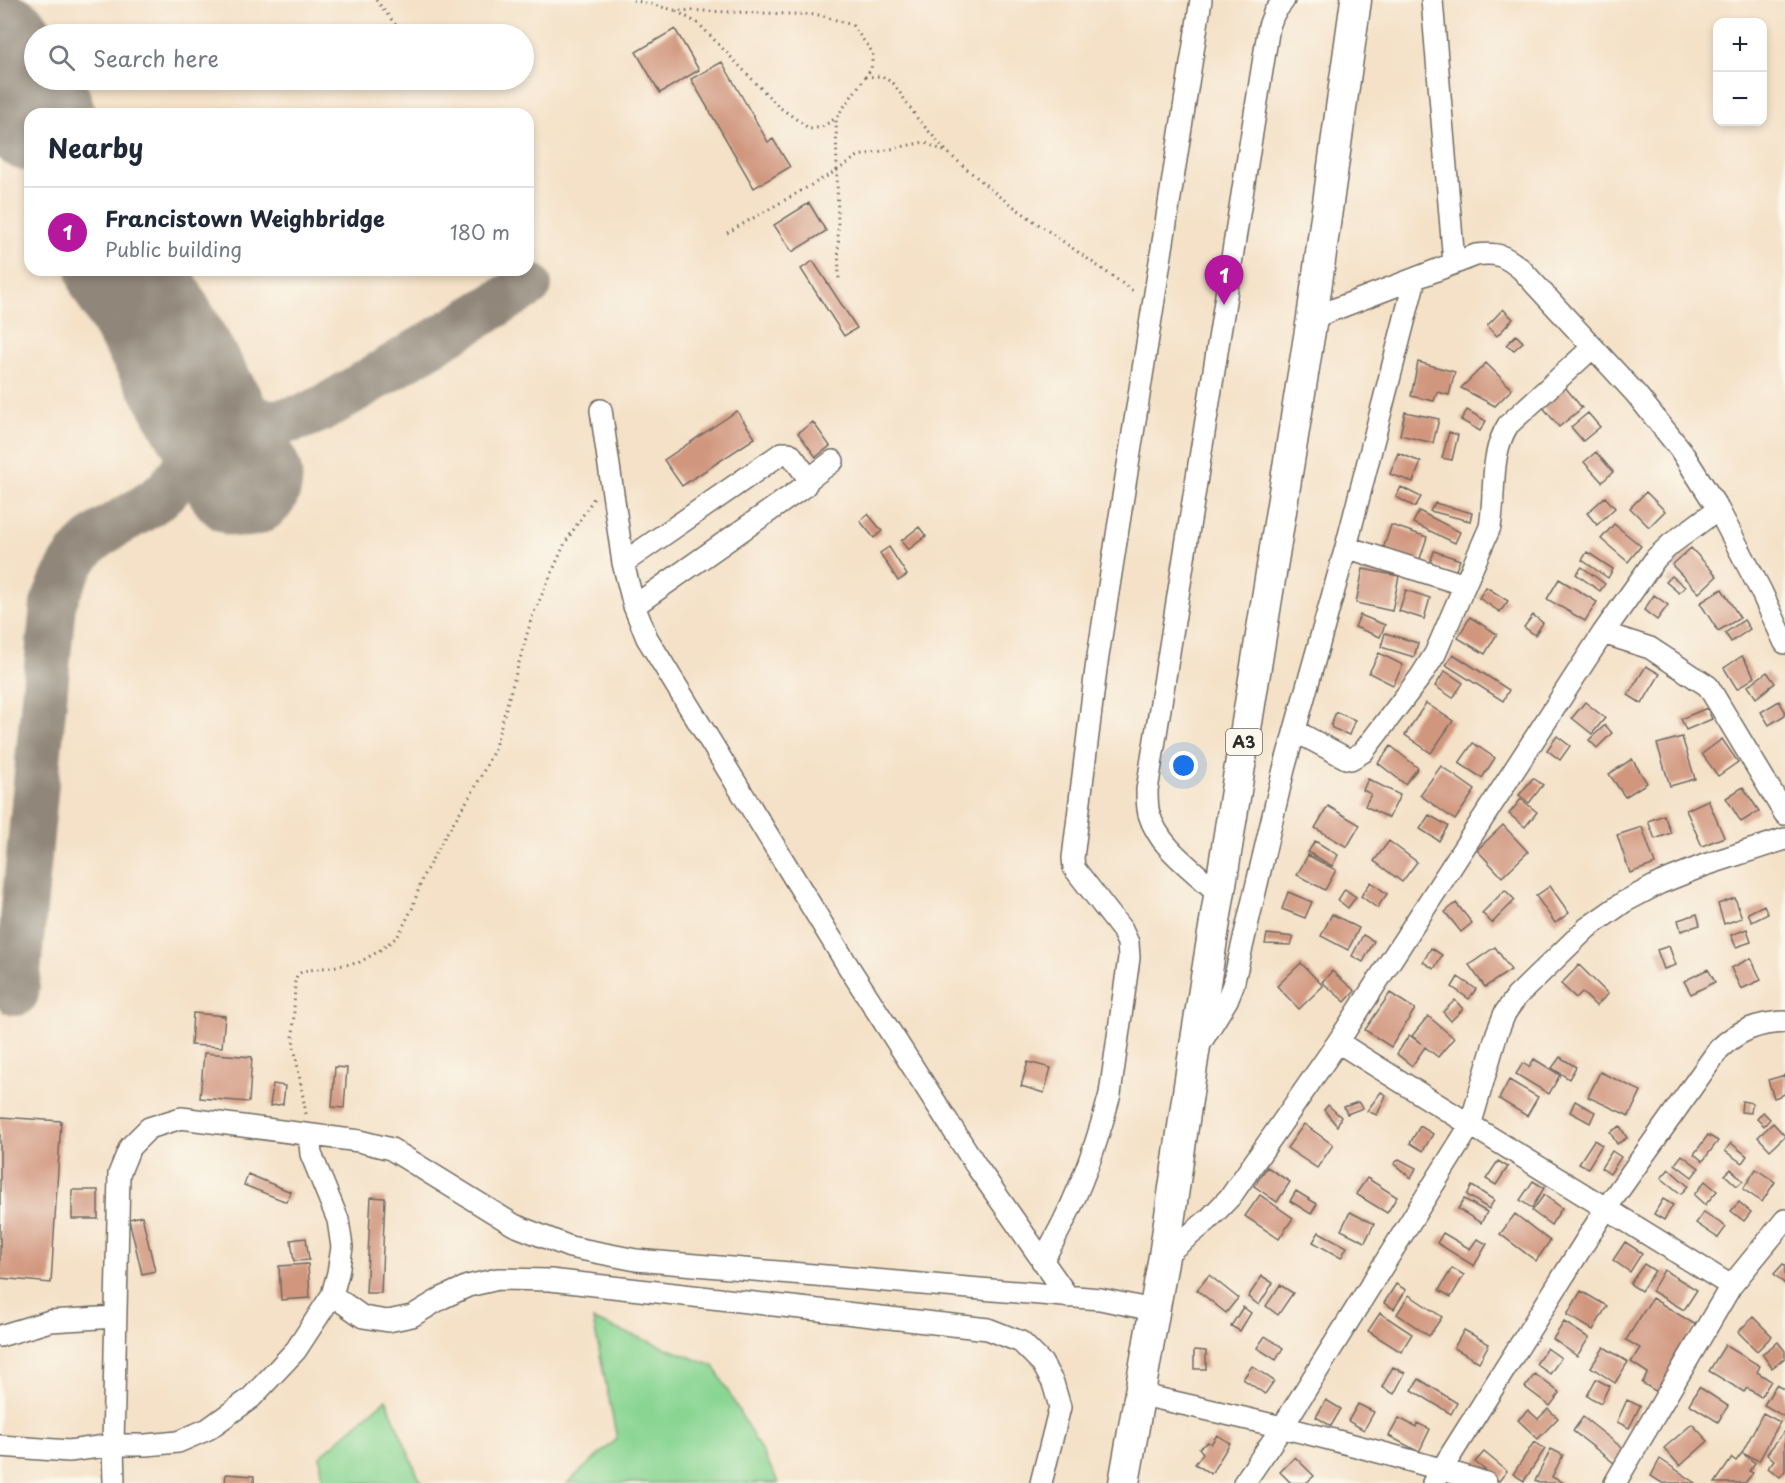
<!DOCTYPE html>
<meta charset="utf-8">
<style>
:root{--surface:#fff;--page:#f6f6f7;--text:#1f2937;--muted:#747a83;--line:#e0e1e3;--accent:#b5179e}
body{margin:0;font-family:"Playpen Sans",sans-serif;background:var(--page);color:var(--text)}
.controls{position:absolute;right:18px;top:18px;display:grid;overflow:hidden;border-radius:12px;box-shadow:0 3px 9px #0003}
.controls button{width:54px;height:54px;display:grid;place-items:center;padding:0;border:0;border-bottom:2px solid var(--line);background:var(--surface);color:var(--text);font:30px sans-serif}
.you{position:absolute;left:1184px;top:766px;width:21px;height:21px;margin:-15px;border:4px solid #fff;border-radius:50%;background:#1a73e8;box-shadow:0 0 0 9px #1a73e833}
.badge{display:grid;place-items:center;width:39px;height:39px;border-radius:50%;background:var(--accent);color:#fff;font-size:20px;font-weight:700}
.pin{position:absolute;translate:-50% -50px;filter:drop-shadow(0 2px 3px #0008)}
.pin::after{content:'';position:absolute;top:32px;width:21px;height:18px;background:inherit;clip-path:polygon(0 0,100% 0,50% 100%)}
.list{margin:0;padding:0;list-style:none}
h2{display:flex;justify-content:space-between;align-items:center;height:78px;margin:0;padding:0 24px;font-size:26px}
h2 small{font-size:20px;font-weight:400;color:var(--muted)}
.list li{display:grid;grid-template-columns:39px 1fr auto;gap:18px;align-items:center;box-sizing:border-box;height:90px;padding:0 24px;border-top:2px solid var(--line)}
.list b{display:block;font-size:22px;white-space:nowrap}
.list p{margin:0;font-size:20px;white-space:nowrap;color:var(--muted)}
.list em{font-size:20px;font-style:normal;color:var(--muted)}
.icon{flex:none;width:33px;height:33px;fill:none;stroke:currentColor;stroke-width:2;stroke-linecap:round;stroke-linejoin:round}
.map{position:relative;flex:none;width:1785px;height:1483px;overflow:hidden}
.search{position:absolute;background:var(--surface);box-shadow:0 3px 9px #0003;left:24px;top:24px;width:510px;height:66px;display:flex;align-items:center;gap:15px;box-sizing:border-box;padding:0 21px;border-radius:33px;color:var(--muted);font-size:22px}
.panel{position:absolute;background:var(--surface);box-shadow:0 3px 9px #0003;left:24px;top:108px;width:510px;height:168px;border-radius:18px}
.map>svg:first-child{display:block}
</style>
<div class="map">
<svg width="1785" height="1483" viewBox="0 0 1785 1483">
<rect width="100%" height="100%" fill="#fbf7ec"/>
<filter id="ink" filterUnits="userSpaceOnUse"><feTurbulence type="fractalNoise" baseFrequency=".0167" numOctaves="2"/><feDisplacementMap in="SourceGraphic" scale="12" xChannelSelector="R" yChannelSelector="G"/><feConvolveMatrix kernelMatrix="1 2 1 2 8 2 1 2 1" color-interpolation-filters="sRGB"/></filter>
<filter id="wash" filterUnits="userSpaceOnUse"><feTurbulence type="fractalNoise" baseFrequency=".008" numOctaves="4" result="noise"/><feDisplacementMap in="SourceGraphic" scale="24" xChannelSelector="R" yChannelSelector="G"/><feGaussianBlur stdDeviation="1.35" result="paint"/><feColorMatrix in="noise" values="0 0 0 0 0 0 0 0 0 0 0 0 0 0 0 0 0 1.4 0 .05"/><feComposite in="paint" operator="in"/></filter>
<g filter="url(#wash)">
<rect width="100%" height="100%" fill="#f4e1c7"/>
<path fill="#89d592" stroke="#5a805e" stroke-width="1.5" d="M593,1320L714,1366L779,1483H567L617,1439Z
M386,1399L421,1483H323L320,1456Z"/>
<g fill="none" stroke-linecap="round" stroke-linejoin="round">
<path stroke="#908679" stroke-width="46" d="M181,368C233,413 259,442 329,405L529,285
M16,993L53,604C60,586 68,567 81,552C114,514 164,513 187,461C191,452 195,442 195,431C195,410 187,388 181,368"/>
<path stroke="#908679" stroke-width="117" d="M0,51L36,114
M125,270L244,479"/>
</g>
<g id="blocks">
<path fill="#d1967e" d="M675,29L699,70L660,93L636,52Z
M722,62L768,142L773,139L790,167L754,188L691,79Z
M809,203L826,231L792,252L774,225Z
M813,261L857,328L844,336L801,269Z
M1503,309L1513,319L1497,336L1487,326Z
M1516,335L1523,342L1514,350L1506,345Z
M1418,362L1455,372L1449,395L1437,392L1434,401L1411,396Z
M1486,363L1512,389L1495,406L1461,388Z
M1565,387L1582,408L1559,427L1542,406Z
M1467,410L1486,421L1480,431L1461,420Z
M737,411L755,438L682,486L664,460Z
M1405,412L1439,419L1433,443L1400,435Z
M1588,413L1600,427L1583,441L1571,427Z
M813,422L830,446L816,457L798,433Z
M1449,432L1458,435L1452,460L1442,458Z
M1596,452L1613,472L1602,482L1584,462Z
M1398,453L1421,462L1413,482L1390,474Z
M1401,487L1421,497L1415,507L1396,497Z
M1646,492L1665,511L1649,527L1630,508Z
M1605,497L1615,508L1597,525L1587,513Z
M1435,503L1472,513L1470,521L1430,511Z
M1419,511L1460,532L1455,543L1413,523Z
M868,514L882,531L874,538L860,521Z
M1614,524L1641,546L1628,562L1601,539Z
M1391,525L1427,537L1419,562L1383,549Z
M919,527L926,536L908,550L901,541Z
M889,547L907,575L898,581L880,553Z
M1691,548L1717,576L1699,593L1672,565Z
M1434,551L1460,560L1455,572L1430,563Z
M1587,552L1613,569L1608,578L1582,560Z
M1582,567L1605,584L1600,591L1576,574Z
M1363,569L1399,576L1392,611L1356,603Z
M1672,576L1685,587L1679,593L1666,582Z
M1559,579L1597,602L1585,621L1547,599Z
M1486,587L1508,601L1500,612L1479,598Z
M1722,589L1740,618L1718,631L1700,603Z
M1406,590L1430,598L1424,619L1399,611Z
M1654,595L1668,605L1657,620L1644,610Z
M1360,615L1385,625L1380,637L1355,627Z
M1533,615L1543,623L1535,635L1524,627Z
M1470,617L1497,634L1485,654L1458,638Z
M1744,620L1750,629L1731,642L1725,633Z
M1385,633L1418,643L1414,657L1381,647Z
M1379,653L1403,665L1393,685L1369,673Z
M1453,654L1509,690L1503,701L1446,665Z
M1742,656L1755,677L1737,689L1724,668Z
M1646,666L1660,674L1642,704L1628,695Z
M1445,671L1463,683L1453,698L1435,686Z
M1767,672L1775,683L1756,698L1748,686Z
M1779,701L1785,711V715L1769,725L1761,712Z
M1585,702L1605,718L1592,734L1572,718Z
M1426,703L1453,721L1431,753L1405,735Z
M1707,708L1712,719L1686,730L1681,719Z
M1336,712L1355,720L1349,735L1332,728L1331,725Z
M1605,725L1612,733L1597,748L1589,740Z
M1557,736L1570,746L1560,760L1547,750Z
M1682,737L1695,779L1670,786L1657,744Z
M1722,739L1738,762L1718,776L1702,754Z
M1473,743L1495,758L1482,778L1459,763Z
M1391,746L1418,768L1405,784L1378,763Z
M1632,759L1647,783L1625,797L1609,774Z
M1441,766L1475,790L1455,820L1420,795Z
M1533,778L1543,785L1529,803L1519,795Z
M1368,779L1400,795L1389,818L1365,806L1371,794L1363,790Z
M1743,787L1759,811L1741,822L1726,798Z
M1521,799L1537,812L1525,827L1509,814Z
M1708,800L1724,837L1702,846L1686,810Z
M1328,806L1360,825L1347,847L1315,828Z
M1429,815L1448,826L1439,841L1420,829Z
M1664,815L1671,833L1655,839L1648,821Z
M1503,825L1528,852L1502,877L1477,850Z
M1642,827L1655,864L1630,873L1617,835Z
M1315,841L1338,855L1332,866L1308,852Z
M1389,841L1417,862L1402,882L1374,861Z
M1308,855L1336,870L1325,890L1297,875Z
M1371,882L1387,894L1377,908L1361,896Z
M1550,886L1569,913L1555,923L1536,896Z
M1345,889L1356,897L1348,908L1338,900Z
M1505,890L1515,900L1492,923L1482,913Z
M1288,892L1312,902L1305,918L1282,909Z
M1735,898L1742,918L1724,924L1718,904Z
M1456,903L1472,923L1461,932L1445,912Z
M1764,905L1768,914L1752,922L1748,913Z
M1332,914L1359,928L1348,950L1321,936Z
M1697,914L1700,925L1681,931L1678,920Z
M1747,929L1751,942L1736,947L1731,935Z
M1267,934L1294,937L1291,945L1265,944Z
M1363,935L1374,941L1363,962L1352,956Z
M1669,946L1676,965L1664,969L1657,950Z
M1495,947L1511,970L1485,987L1469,965Z
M1431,948L1442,955L1434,969L1423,962Z
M1751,958L1761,980L1741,989L1731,968Z
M1301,963L1323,986L1299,1009L1277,986Z
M1579,965L1608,994L1596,1006L1582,992L1576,998L1561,984Z
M1708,969L1715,982L1691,994L1684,981Z
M1332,971L1355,991L1345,1002L1322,982Z
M1458,977L1476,989L1469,999L1452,987Z
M1390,993L1415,1009L1391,1047L1365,1030Z
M1455,1000L1463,1009L1451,1021L1443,1012Z
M193,1013L225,1016L222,1047L191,1045Z
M1428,1016L1454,1038L1438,1057L1425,1047L1412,1066L1397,1054L1409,1035L1422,1044L1412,1036Z
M204,1053L252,1057L249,1102L200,1098Z
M1560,1057L1576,1067L1569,1079L1552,1068Z
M1534,1059L1560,1075L1549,1094L1516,1074L1523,1063L1529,1067Z
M1028,1062L1051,1068L1044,1093L1021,1086Z
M335,1067L347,1068L344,1108L332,1107Z
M1600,1072L1641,1091L1629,1116L1588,1097Z
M1785,1075V1094L1774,1098L1768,1080Z
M1509,1080L1538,1097L1527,1116L1499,1099Z
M273,1084L285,1086L283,1104L270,1106Z
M1381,1092L1386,1095L1377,1115L1367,1111Z
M1575,1101L1595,1112L1590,1123L1570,1112Z
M1742,1101L1752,1103L1751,1113L1741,1112Z
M1358,1102L1363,1108L1347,1114L1344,1107Z
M1328,1105L1341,1117L1337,1126L1324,1110Z
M1763,1112L1770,1119L1764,1126L1757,1119Z
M0,1117L61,1121L51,1283L0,1278Z
M1773,1123L1785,1136L1770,1150L1758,1137Z
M1304,1124L1333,1145L1317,1168L1287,1148Z
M1420,1126L1433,1134L1423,1151L1410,1143Z
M1620,1126L1627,1138L1617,1144L1610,1132Z
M1708,1135L1718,1141L1703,1161L1694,1154Z
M1594,1140L1602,1145L1588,1168L1579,1163Z
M1731,1143L1747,1156L1742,1163L1725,1151Z
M1612,1151L1621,1157L1610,1174L1601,1168Z
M1682,1155L1699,1168L1692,1177L1675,1164Z
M1399,1159L1416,1168L1411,1178L1394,1164Z
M1498,1161L1508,1167L1496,1185L1486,1179Z
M1267,1167L1290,1182L1277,1202L1254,1186Z
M1669,1169L1688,1186L1681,1194L1661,1178Z
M1731,1169L1743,1181L1737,1186L1725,1175Z
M1756,1169L1775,1182L1762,1202L1743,1189Z
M248,1174L291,1192L287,1202L244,1185Z
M1367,1178L1397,1197L1387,1213L1356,1194Z
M1533,1181L1544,1188L1532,1208L1520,1200Z
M1705,1181L1717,1191L1705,1205L1694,1195Z
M1472,1186L1494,1200L1489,1209L1467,1195Z
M72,1190H98V1219H72Z
M1296,1191L1317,1204L1311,1214L1290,1201Z
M1260,1195L1293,1218L1279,1239L1245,1216Z
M1544,1195L1562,1208L1551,1225L1532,1211Z
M371,1197L385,1198L381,1293H366Z
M1464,1199L1487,1212L1481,1223L1458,1209Z
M1663,1199L1673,1205L1664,1220L1654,1214Z
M1739,1202L1751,1212L1744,1221L1731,1211Z
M1350,1212L1374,1224L1365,1242L1341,1230Z
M1704,1212L1726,1227L1718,1238L1696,1223Z
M1515,1214L1550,1241L1536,1261L1500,1234Z
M142,1216L155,1271L142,1274L129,1219Z
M1319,1232L1347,1247L1341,1258L1313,1242Z
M1443,1233L1470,1249L1477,1239L1487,1244L1474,1266L1437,1243Z
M306,1238L309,1260L294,1261L291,1240Z
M1625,1242L1642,1253L1630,1272L1613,1260Z
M308,1264L310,1298L281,1300L279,1266Z
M1644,1264L1655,1271L1641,1291L1630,1284Z
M1783,1264L1785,1265V1284L1774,1274Z
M1452,1268L1464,1275L1451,1297L1439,1290Z
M1664,1270L1697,1290L1684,1310L1652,1291Z
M1209,1275L1238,1298L1226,1313L1197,1290Z
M1262,1276L1273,1283L1259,1305L1248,1297Z
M1396,1284L1406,1290L1394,1309L1384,1303Z
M1280,1285L1293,1293L1278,1315L1266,1306Z
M1581,1291L1607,1306L1593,1330L1567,1315Z
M1409,1295L1442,1317L1429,1336L1397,1314Z
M1652,1298L1696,1325L1670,1367L1674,1370L1659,1393L1642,1383L1648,1373L1631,1362L1640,1348L1626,1340Z
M1243,1307L1251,1313L1240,1331L1231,1326Z
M1380,1313L1412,1334L1401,1352L1368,1331Z
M1753,1317L1772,1336L1757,1351L1738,1332Z
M1564,1322L1589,1338L1577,1356L1553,1339Z
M1464,1330L1489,1344L1479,1362L1454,1348Z
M1265,1336L1283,1348L1276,1360L1257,1348Z
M1778,1342L1785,1351V1358L1772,1368L1762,1354Z
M1725,1345L1760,1366L1757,1372L1771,1381L1761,1397L1747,1388L1744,1392L1709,1371Z
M1604,1347L1628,1362L1615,1383L1591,1367Z
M1547,1348L1561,1358L1550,1374L1536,1364Z
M1194,1350L1206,1351V1369H1194Z
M1252,1366L1274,1381L1265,1394L1243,1379Z
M1393,1367L1405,1373L1394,1394L1382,1387Z
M1535,1374L1560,1393L1550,1406L1525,1387Z
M1419,1379L1457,1403L1451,1414L1412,1390Z
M1596,1379L1609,1386L1601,1403L1587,1396Z
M1776,1385L1785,1390V1417L1764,1405Z
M1699,1387L1728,1406L1718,1422L1689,1404Z
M1326,1400L1341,1409L1331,1426L1316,1417Z
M1627,1400L1640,1406L1629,1428L1617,1422Z
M1358,1404L1374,1412L1364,1430L1348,1421Z
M1548,1409L1558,1418L1538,1439L1518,1420L1528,1410L1538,1419Z
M1763,1413L1780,1422L1759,1461L1742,1453Z
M1583,1417L1625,1450L1614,1463L1573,1431Z
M1399,1418L1416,1427L1417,1423L1430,1429L1419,1452L1389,1436Z
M1692,1424L1708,1441L1680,1466L1664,1448Z
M1785,1430V1471L1780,1477L1768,1468L1774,1460L1767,1454Z
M1217,1435L1230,1443L1211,1474L1195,1464L1203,1453L1199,1448L1208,1442L1211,1444Z
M1534,1442L1545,1449L1524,1481L1513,1474Z
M1551,1449L1563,1455L1552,1477L1564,1483H1539L1535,1481Z
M1484,1452L1507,1471L1499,1481L1475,1462Z
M1742,1453L1755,1463L1749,1471L1753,1473L1745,1483H1715L1732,1458L1736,1461Z
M1295,1457L1314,1476L1306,1483H1291L1280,1472Z
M1660,1459L1696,1483H1662L1651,1476Z
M226,1474L254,1476V1483H225Z"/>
</g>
</g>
<g filter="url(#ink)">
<use href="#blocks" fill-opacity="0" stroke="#716b62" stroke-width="1.5"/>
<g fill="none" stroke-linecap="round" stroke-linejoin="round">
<defs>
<path id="minor" d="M1432,0L1454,263
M1312,318L1476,255C1498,252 1505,256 1521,269L1636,394L1680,449L1718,509L1761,591L1785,643
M601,410L623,563L634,606L647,638L848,966L977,1167L1068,1297
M809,479L833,461
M1346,547L1465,585
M623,563L782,453H789L792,456L809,479L805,486L634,606
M1603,633L1650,648L1708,686L1785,814
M1295,731L1346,758L1351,759L1363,752L1421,676L1435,654L1490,527C1496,492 1489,455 1508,425L1593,347
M1219,894C1194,870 1159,848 1149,814C1147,806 1147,798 1147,790L1269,26L1274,13L1284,0
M1338,1042C1468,1125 1601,1204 1731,1286
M1198,1047L1227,1000L1233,985L1284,769L1346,547L1415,279
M1164,1256L1208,1220L1231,1196L1338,1042L1603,633L1656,558L1671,544L1718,509
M1042,1261C1073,1210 1095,1152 1110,1094L1129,958L1128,943L1122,930L1074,868L1073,858L1096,669L1201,0
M332,1295L363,1317L388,1321L412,1316L442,1298L468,1286L498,1279L550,1280L988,1329L1021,1342L1042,1363L1053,1383L1060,1407L1041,1483
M0,1336L50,1321L116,1317
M1138,1394C1255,1420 1371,1447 1486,1483
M0,1446L69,1451L113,1445H146L178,1442L208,1429L251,1398L296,1350L332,1295L338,1273L342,1247L338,1220L311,1154L309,1135
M114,1483L113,1445L119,1174L130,1147L149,1128L181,1118L359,1141L391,1149L514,1225L570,1247L636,1260L1100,1299L1153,1310
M1244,1483L1283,1426L1470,1126L1497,1033L1505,1013L1517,996L1587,928L1624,902L1660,883L1705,865L1785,839
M1433,1483L1607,1207L1719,1049C1739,1030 1758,1023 1785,1022
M1615,1483L1731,1286L1785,1220"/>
<path id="highway" d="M1124,1483L1164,1256L1194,1052L1312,318L1356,0"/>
</defs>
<use href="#minor" stroke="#716b62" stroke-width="24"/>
<use href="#highway" stroke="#716b62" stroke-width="33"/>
<path stroke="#716b62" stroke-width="3" stroke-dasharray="1.5 4.5" stroke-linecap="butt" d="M376,0L403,34
M633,0L674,10L820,15L852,25L873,53L871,69L836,118L839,282
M676,11L699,24L779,107L810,129L822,127L836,118
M865,77L882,76L894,84L917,118L948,153L1000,197L1136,293
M727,233L836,171L858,156L924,142L946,152
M306,1114L293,1040L295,982L297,975L303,971L358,963L379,951L398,936L412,909L423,876L445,836L475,788L494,750L532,617L565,543L594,498"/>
<use href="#minor" stroke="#fff" stroke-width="21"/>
<use href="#highway" stroke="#fff" stroke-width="30"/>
</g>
</g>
<g text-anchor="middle" stroke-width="5" stroke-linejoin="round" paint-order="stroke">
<rect fill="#fbf7ec" stroke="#696865" stroke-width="1.5" x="1226" y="729" width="36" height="26" rx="4.5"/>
<g font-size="16" font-weight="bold" fill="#2b2b2b">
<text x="1244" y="748">A3</text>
</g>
</g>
</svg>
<div class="controls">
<button>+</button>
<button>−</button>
</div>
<div class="you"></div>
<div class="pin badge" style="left:1224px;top:305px">1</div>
<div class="search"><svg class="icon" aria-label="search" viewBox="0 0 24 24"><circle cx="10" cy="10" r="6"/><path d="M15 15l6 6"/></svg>Search here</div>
<section class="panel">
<h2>Nearby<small></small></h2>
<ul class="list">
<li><span class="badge">1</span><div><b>Francistown Weighbridge</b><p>Public building</p></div><em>180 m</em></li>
</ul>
</section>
</div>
